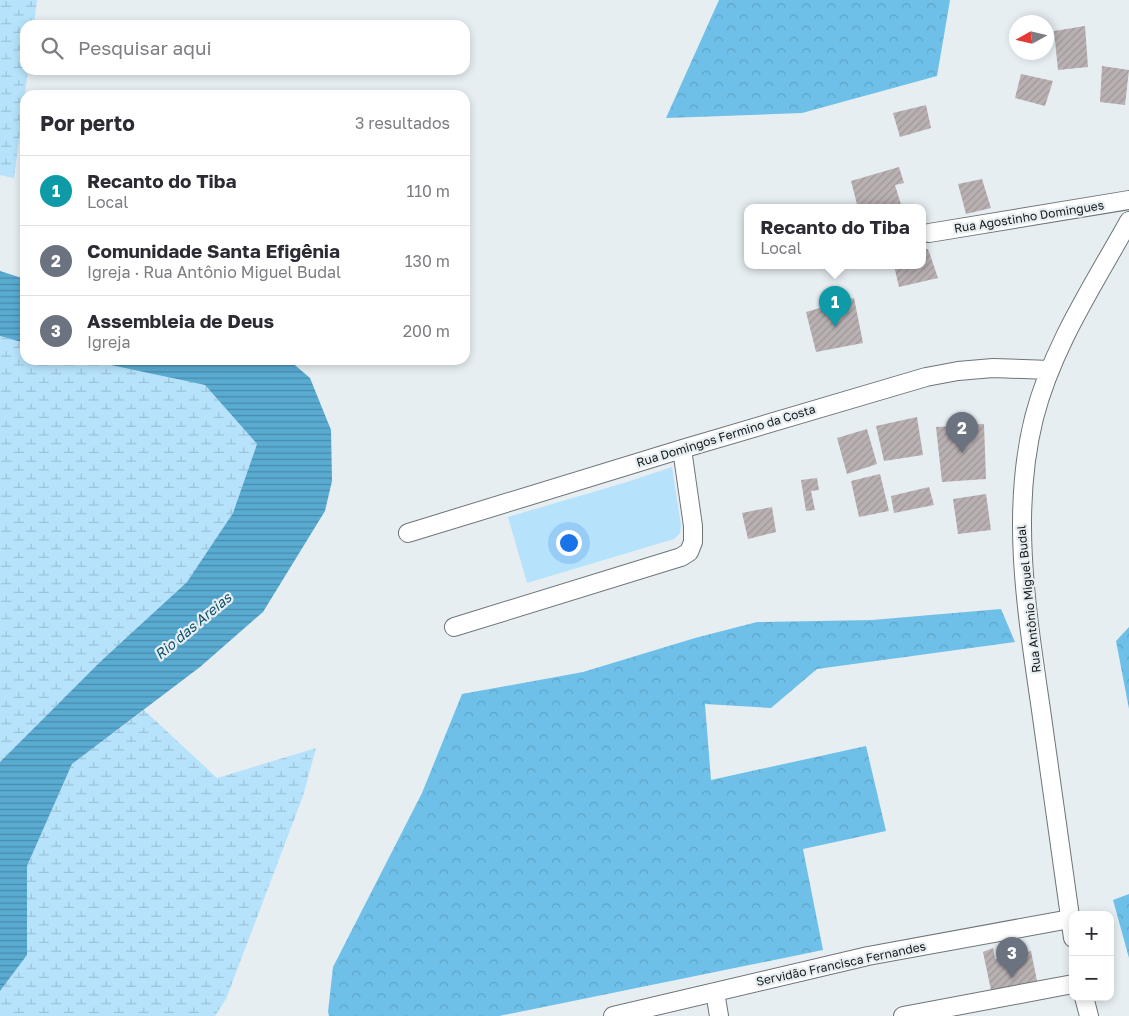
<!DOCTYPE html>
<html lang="pt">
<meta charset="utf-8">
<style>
:root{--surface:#fff;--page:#f2f2f3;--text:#2b2b33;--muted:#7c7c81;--line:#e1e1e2;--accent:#0f766e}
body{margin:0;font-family:"Golos Text",sans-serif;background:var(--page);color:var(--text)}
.controls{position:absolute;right:15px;bottom:15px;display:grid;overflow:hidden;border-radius:10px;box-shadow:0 2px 8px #0003}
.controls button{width:45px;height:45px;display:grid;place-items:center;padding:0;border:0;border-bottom:1px solid var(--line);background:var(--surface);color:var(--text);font:25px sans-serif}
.compass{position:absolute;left:1009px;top:15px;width:45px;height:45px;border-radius:50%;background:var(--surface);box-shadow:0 2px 8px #0003;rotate:262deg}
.you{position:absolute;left:568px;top:542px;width:18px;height:18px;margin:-12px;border:4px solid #fff;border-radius:50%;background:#1a73e8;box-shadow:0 0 0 8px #1a73e833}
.badge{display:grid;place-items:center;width:32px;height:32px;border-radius:50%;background:var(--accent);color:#fff;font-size:16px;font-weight:700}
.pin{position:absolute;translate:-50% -41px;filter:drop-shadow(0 1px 2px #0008)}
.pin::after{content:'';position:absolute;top:26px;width:18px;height:15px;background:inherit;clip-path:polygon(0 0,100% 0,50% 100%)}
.popup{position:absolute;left:744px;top:204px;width:182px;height:65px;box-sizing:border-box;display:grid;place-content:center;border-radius:10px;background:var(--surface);filter:drop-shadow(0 1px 4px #0005);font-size:16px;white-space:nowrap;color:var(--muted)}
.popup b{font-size:19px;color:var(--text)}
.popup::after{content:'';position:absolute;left:50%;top:100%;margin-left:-10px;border:10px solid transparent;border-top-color:var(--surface)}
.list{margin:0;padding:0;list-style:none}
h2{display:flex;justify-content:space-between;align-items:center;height:65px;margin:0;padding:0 20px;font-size:21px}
h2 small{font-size:16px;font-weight:400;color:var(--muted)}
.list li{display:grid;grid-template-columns:32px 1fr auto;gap:15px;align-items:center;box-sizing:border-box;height:70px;padding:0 20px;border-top:1px solid var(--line)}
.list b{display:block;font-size:19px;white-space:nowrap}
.list p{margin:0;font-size:16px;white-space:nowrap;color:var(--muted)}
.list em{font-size:16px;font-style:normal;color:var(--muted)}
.icon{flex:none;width:28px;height:28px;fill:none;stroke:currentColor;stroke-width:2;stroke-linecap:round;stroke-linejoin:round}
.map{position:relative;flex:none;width:1129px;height:1016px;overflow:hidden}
.search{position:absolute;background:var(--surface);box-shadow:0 2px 8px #0003;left:20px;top:20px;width:450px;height:55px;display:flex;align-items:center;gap:12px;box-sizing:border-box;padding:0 18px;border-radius:15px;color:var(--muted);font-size:19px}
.panel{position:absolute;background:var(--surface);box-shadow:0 2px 8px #0003;left:20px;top:90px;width:450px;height:275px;border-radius:15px}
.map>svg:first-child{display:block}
</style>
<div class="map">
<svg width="1129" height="1016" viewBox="0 0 1129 1016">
<defs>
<pattern id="forest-crowns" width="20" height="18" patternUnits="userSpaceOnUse" patternTransform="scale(1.25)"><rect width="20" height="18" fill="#6ec0e8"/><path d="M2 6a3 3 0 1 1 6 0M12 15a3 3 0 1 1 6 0" fill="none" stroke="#5fa4c6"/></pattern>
<pattern id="wetland-marsh" width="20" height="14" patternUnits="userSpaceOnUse" patternTransform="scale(1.25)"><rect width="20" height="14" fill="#b6e3fb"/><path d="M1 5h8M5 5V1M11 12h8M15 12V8" fill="none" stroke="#9cc2d7"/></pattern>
<pattern id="water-rules" width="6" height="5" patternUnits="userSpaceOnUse" patternTransform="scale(1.25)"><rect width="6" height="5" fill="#59abd2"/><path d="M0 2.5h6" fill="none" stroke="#498aaa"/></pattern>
<pattern id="building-hatch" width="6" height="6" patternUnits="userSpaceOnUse" patternTransform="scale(1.25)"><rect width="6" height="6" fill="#b9b0b2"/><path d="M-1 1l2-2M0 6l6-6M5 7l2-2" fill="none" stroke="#9e9798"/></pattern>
</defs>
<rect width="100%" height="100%" fill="#e6eef2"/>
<path fill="url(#forest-crowns)" d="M719,0H950L937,76L802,113L666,118Z
M1001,609L1015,642L817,669L771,708L705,704L711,780L866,746L886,831L803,849L823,950L499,1016H329L328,1012L333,967L422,793L462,694L583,672L695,638L757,622L872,620Z
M1129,627V709L1116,641Z
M1129,894V958L1113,900Z"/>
<path fill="url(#wetland-marsh)" d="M0,0H37L34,25H25V70H28L14,178L0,175Z
M0,336L25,343V360H87L205,385L257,444L233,513L187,582L101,661L0,762Z
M144,710L217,778L316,748L303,796L226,999L215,1016H0V991L27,955V866L72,764Z"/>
<path fill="#b6e3fb" d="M672,467L681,525L680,533L674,539L527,583L508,517L627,482Z"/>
<path fill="url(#water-rules)" d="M0,271L25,279V343L0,336Z
M87,360H289L310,378L331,430L332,481L325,511L263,612L200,667L72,764L27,866V955L0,991V762L101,661L187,582L233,513L257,444L205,385Z"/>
<path fill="url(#building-hatch)" d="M1085,26L1088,67L1058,70L1054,31Z
M1102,66L1129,70L1125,105L1100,102Z
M1021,74L1053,81L1045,106L1015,98Z
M926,105L931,128L900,137L893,113Z
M899,167L904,183L895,185L902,208H858L851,181Z
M982,179L991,208L966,214L958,184Z
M928,249L938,278L899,287L894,266H922V250Z
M854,298L863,343L816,352L806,312Z
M917,417L923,455L884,461L876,426Z
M984,424L986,479L942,482L936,427Z
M867,429L877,464L847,474L837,438Z
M880,474L889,511L859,517L851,481Z
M817,478L819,490L811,491L815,510L806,511L801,480Z
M929,487L934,505L894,513L891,496Z
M986,494L991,530L958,534L953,499Z
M772,507L776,532L748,539L742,513Z
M993,948L995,959L1031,951L1038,986L992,995L983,952Z"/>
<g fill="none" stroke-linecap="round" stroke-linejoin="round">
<defs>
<path id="street" d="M929,233L1129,200
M408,533L682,449L926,377L958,371L993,368L1050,370
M454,627L681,557L689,552L693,542V526L682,449
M1073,938C1062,862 1051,786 1041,710C1027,613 1010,514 1034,418C1052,347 1094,284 1129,221
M715,992L719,1016
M1084,997L1089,1016
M613,1016L868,956L1070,919
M903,1016L1073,984"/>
</defs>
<use href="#street" stroke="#6e7579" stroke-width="20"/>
<use href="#street" stroke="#fff" stroke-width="18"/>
</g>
<g text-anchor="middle" stroke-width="4.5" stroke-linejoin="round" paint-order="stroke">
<g font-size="12" fill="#16191b" stroke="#e6eef2">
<text transform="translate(1029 217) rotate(-9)" y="4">Rua Agostinho Domingues</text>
<text transform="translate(726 436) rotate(-17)" y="4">Rua Domingos Fermino da Costa</text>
<text transform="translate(1029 599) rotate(-96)" y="4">Rua Antônio Miguel Budal</text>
<text transform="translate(841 964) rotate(-12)" y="4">Servidão Francisca Fernandes</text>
</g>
<g font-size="14" font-style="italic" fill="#0f526d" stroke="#e6eef2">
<text transform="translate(193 626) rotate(-40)" y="5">Rio das Areias</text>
</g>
</g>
</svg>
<div class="controls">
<button>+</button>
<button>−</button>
</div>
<svg class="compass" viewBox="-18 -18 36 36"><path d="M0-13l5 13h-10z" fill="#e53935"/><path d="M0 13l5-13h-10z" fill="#7c7c81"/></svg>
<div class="you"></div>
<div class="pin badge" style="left:835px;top:327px;background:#0f9aa8">1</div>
<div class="popup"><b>Recanto do Tiba</b>Local</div>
<div class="pin badge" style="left:962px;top:453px;background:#6b7280">2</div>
<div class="pin badge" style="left:1012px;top:978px;background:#6b7280">3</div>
<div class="search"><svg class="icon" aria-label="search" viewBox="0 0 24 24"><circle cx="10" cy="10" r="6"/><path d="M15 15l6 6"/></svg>Pesquisar aqui</div>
<section class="panel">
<h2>Por perto<small>3 resultados</small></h2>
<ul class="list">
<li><span class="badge" style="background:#0f9aa8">1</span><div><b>Recanto do Tiba</b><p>Local</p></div><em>110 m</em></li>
<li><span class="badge" style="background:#6b7280">2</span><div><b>Comunidade Santa Efigênia</b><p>Igreja · Rua Antônio Miguel Budal</p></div><em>130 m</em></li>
<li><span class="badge" style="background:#6b7280">3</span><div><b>Assembleia de Deus</b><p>Igreja</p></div><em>200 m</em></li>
</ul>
</section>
</div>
